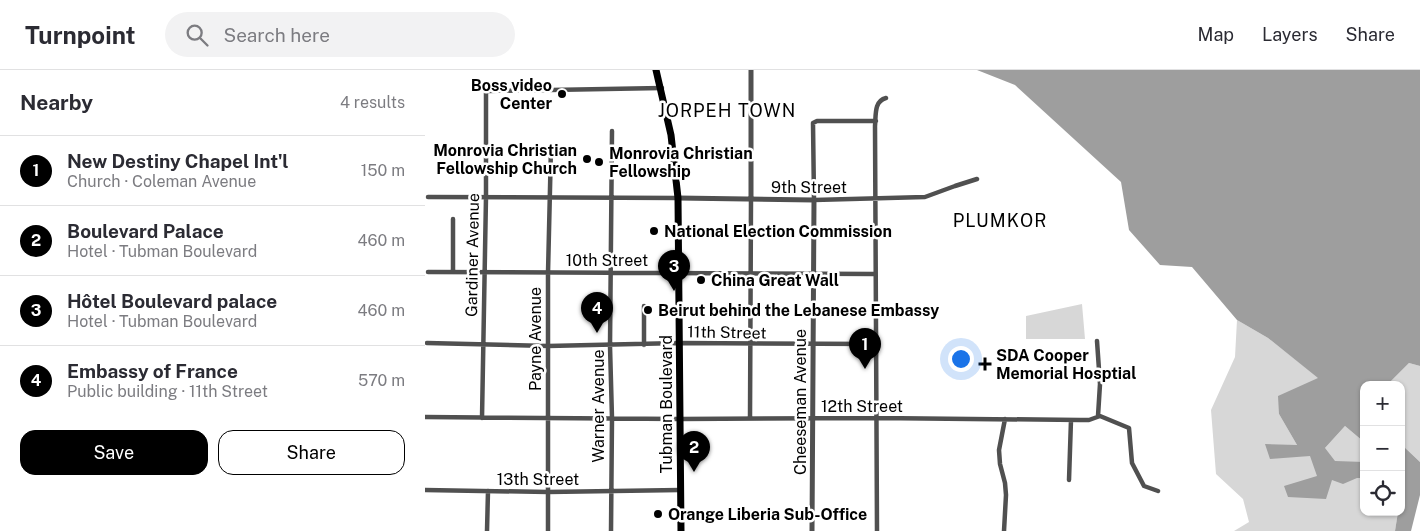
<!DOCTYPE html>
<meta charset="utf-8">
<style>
:root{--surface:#fff;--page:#f2f2f3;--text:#2b2b33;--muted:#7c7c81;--line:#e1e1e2;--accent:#000}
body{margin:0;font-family:"Public Sans",sans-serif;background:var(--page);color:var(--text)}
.controls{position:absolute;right:15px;bottom:15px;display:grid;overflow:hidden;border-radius:10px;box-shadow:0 1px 4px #0004}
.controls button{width:45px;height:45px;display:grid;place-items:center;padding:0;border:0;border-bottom:1px solid var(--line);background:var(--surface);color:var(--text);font:25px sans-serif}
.you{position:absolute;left:535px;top:288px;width:18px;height:18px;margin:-12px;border:4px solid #fff;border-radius:50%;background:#1a73e8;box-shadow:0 0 0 8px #1a73e833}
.badge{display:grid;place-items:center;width:32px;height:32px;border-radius:50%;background:var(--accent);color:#fff;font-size:16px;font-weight:700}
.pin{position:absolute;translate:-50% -41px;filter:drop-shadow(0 1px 2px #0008)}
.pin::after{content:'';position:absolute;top:26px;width:18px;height:15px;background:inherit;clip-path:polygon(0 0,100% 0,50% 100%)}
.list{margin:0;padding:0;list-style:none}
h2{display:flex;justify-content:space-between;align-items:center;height:65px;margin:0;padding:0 20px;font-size:21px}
h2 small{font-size:16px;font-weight:400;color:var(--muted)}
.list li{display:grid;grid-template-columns:32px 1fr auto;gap:15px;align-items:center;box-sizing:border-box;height:70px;padding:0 20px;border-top:1px solid var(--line)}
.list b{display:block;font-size:19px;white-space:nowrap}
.list p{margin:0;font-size:16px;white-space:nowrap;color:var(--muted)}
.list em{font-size:16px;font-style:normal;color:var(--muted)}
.actions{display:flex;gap:10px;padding:15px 20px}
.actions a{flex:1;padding:11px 0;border:1px solid var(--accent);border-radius:15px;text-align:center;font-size:18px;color:var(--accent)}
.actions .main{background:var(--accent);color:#fff}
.icon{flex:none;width:28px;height:28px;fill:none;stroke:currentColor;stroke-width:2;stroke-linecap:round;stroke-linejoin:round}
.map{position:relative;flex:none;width:995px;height:461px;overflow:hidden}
header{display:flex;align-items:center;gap:30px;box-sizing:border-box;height:70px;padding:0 25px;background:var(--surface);border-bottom:1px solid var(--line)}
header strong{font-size:24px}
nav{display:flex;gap:28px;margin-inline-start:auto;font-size:18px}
.search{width:350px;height:45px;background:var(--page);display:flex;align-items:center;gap:12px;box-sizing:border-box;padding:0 18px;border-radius:28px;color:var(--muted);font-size:19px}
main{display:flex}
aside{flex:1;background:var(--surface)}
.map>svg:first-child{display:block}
</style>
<header>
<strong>Turnpoint</strong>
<div class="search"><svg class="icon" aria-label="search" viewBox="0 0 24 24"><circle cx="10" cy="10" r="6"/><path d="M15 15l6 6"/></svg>Search here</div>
<nav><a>Map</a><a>Layers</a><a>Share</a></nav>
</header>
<main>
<aside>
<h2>Nearby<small>4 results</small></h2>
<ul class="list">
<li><span class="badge">1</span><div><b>New Destiny Chapel Int'l</b><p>Church · Coleman Avenue</p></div><em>150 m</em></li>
<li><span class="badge">2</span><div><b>Boulevard Palace</b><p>Hotel · Tubman Boulevard</p></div><em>460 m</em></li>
<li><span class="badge">3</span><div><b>Hôtel Boulevard palace</b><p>Hotel · Tubman Boulevard</p></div><em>460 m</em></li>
<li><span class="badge">4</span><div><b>Embassy of France</b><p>Public building · 11th Street</p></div><em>570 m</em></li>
</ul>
<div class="actions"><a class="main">Save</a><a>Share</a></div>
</aside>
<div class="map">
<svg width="995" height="461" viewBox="0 0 995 461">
<rect width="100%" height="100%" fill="#fff"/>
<path fill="#d7d7d7" d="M657,234L660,269H601V246Z
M812,250L843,268L894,308L854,344L872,375L900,378L920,356L939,372V442H973L970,461H809L824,452L818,429L791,404L786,340L810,287Z
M984,293L995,296V392L976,374V315H962Z"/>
<path fill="#9e9e9e" d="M552,0H995V296L984,293L962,315H939V372L920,356L900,378L910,391L939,392V408H932L918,414L907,410L901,429L863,427L859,416L892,406L885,386L845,389L840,374L872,375L854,344L853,326L893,308L843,268L812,250L767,197L735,195L704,160L696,112L590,15Z
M976,374L995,392V425L986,461H970L973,442H976Z"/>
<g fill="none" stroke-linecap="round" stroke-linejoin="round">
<path stroke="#505050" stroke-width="4.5" d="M451,51H392L388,53L389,130L500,127L530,116L552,109
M3,127L253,128
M3,202L450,204
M28,202V149
M219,236V275
M672,271L675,314L673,346
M2,273L123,276L254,273L451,274
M0,347L255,349L452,348L655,350H664L675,346L704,358L707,393L719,416L733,421
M57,348L61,127V22L63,21L237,18
M325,348L326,129
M644,410L646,350
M0,420L123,422L255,420
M62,461L63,421
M123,461V203L126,77
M186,461L187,348L185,276L187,61
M452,461L450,56C451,45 449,31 461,28
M579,461L581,425L580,413L575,394L574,380L580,349"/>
<path stroke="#505050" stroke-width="5" d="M326,0V129
M253,128L389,130L387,461"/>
<path stroke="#000" stroke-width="7" d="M231,0L246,65L253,128L256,461"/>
</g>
<g fill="#000" stroke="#fff" stroke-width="2">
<circle cx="137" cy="24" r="5"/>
<circle cx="162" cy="89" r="5"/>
<circle cx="174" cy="92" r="5"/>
<circle cx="229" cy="161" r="5"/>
<circle cx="276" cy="210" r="5"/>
<circle cx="223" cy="240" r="5"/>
<path d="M557.5 286.5h5v5h5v5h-5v5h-5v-5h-5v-5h5z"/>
<circle cx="233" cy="444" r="5"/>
</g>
<g text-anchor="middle" stroke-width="5" stroke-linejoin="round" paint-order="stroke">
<g font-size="16" font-weight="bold" fill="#000" stroke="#fff" text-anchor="start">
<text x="127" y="21" text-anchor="end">Boss video<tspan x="127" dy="18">Center</tspan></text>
<text x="152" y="86" text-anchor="end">Monrovia Christian<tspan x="152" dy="18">Fellowship Church</tspan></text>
<text x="184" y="89">Monrovia Christian<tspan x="184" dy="18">Fellowship</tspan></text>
<text x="239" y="167">National Election Commission</text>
<text x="286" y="216">China Great Wall</text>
<text x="233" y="246">Beirut behind the Lebanese Embassy</text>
<text x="571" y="291">SDA Cooper<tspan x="571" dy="18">Memorial Hosptial</tspan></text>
<text x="243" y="450">Orange Liberia Sub-Office</text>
</g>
<g font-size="16" fill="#000" stroke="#fff">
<text x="384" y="123">9th Street</text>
<text transform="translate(47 185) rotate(-89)" y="6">Gardiner Avenue</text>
<text x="182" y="196">10th Street</text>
<text transform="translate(302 262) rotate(1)" y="6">11th Street</text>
<text transform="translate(110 269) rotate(-90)" y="6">Payne Avenue</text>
<text transform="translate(375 332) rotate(-90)" y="6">Cheeseman Avenue</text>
<text transform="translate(241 334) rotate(-90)" y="6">Tubman Boulevard</text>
<text transform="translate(173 336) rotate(-90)" y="6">Warner Avenue</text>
<text x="437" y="342">12th Street</text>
<text x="113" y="415">13th Street</text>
</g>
<g font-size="18" letter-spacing="1" fill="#000" stroke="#fff">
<text x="302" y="47">JORPEH TOWN</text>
<text x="575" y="157">PLUMKOR</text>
</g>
</g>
</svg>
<div class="controls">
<button>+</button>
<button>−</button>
<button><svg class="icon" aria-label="locate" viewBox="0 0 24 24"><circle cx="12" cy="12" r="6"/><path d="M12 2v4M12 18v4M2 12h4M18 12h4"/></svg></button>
</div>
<div class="you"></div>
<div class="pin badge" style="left:440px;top:299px">1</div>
<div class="pin badge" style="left:269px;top:402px">2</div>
<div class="pin badge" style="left:249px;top:221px">3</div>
<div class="pin badge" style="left:172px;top:263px">4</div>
</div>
</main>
